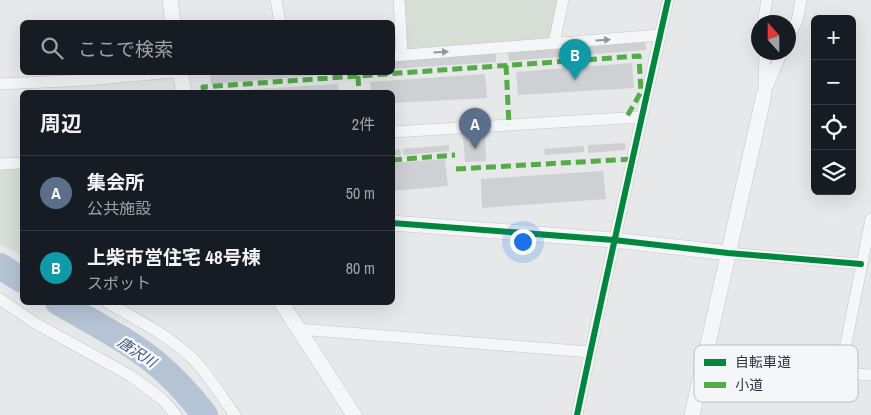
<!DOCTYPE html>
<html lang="ja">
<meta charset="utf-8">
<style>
:root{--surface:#171b24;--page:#242831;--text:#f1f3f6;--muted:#9ea1a6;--line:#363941;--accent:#7c3aed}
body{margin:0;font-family:"Archivo Narrow","Noto Sans JP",sans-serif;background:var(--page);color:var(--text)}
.controls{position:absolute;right:15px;top:15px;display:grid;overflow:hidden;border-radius:8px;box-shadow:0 5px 20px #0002}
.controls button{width:45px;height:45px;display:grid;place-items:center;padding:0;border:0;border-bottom:1px solid var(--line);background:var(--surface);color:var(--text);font:25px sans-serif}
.compass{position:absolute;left:751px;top:15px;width:45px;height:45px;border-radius:50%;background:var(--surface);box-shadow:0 5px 20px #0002;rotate:339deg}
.you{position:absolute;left:522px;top:241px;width:18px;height:18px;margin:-12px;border:4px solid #fff;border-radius:50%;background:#1a73e8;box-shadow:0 0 0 8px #1a73e833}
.badge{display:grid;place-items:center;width:32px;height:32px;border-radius:50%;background:var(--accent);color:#fff;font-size:16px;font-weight:700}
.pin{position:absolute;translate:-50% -41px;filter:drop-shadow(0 1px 2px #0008)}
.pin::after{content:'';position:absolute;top:26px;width:18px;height:15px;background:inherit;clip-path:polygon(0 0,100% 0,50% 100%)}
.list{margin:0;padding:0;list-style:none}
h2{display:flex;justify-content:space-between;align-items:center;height:65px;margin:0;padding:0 20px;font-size:21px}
h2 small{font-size:16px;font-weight:400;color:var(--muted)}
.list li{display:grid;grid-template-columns:32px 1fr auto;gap:15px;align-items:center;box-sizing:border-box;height:75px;padding:0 20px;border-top:1px solid var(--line)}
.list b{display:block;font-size:19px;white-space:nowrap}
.list p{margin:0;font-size:16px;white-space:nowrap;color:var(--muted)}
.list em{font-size:16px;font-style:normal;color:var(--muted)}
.icon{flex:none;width:28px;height:28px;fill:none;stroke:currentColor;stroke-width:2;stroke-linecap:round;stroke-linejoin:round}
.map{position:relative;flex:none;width:871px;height:415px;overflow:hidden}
.search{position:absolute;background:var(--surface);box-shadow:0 5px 20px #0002;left:20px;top:20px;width:375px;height:55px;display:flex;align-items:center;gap:12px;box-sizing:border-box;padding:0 18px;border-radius:8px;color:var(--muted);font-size:19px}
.panel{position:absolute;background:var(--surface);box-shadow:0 5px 20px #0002;left:20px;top:90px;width:375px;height:215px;border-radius:8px}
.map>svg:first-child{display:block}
</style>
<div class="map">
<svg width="871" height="415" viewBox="0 0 871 415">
<rect width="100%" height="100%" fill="#e6e8ea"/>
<path fill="#d6ded6" d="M399,0H563L554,43L402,55Z
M22,165V256L0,244V167Z"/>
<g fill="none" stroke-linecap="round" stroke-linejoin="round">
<path stroke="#b4c4d5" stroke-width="26" d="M0,266L22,280
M58,302C90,321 128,340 157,364C175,379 191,397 205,415"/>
</g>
<path fill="#ced0d3" d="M645,40L646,50L509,61L508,52Z
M496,52V62L392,69V60Z
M632,63L634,88L518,95L516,72Z
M235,72H334V74L211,84L210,75Z
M485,74L487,98L392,103V92H371L370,82Z
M338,84V92H227V91Z
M485,135L486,161L465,162L463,136Z
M625,143L626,150L588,153V145Z
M449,145V151L404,155L403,149Z
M584,146V152L545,155L544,149Z
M400,149L401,155L392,156V150Z
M445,159L448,186L392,191V163Z
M603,171L606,199L482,208L481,179Z"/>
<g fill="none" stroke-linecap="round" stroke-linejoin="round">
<defs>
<path id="minor" d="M276,0L280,22
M399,0L402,55
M764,22V16L767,0
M788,38L797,21L801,0
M554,43L563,0
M392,56L660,35
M0,84L88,80L174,72
M764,88L765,52
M764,95L782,52
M392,132L642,117
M0,164L22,163
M871,219L840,373L871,375
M728,253L861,264
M0,299L35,323L131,376L163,400L176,415
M107,302C135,319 167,334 191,357C208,373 221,396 235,415
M298,329L590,352
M577,415C606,276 637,138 668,0"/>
<path id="tertiary" d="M170,0L173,22
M180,72L184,92
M392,223L614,240L728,253
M281,302L354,415
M692,415L764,95"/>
</defs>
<use href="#minor" stroke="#c4c6c8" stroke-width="12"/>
<use href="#tertiary" stroke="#c4c6c8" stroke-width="16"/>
<use href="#minor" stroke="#f5f6f7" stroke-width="11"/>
<use href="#tertiary" stroke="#f5f6f7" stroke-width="15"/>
<path stroke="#54ac47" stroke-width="5" stroke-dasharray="10 5" stroke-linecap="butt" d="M506,65L509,125
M358,76L359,92
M204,92L203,87L639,56L641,92L626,118
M392,160L455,155
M456,169L633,159"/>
<defs>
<path id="cycleway" d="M392,223L614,240L728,253L861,264
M577,415C606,276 637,138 668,0"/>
</defs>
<use href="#cycleway" stroke="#f4f6f9" stroke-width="9"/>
<use href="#cycleway" stroke="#00873e" stroke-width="6"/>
</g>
<defs><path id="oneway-solid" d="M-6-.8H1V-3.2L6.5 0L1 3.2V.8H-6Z" transform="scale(1.25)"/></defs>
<g fill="#90959e">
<use href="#oneway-solid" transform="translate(603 40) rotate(-4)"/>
<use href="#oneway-solid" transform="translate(441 52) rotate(-4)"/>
</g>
<g text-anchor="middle" stroke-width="5" stroke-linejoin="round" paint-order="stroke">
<g font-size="14" font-style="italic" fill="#34527a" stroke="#f4f6f9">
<text transform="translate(137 352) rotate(33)" y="5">唐沢川</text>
</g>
</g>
<rect x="694" y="345" width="164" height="57" rx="8" fill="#f4f6f9" stroke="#b8bcc3" stroke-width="1"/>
<rect x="704" y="359" width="22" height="7" fill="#00873e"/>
<rect x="704" y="382" width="22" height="6" fill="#54ac47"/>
<g font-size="14" fill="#2b3445">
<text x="735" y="367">自転車道</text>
<text x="735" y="390">小道</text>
</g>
</svg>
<div class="controls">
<button>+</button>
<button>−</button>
<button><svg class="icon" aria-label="locate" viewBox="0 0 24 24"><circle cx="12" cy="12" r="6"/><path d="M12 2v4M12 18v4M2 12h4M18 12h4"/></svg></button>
<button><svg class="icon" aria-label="layers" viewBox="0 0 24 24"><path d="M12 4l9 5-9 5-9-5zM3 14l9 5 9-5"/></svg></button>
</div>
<svg class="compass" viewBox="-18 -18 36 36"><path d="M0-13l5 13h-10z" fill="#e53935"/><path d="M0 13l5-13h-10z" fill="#9ea1a6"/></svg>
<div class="you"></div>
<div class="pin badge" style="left:475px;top:149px;background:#5c6f8a">A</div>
<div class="pin badge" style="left:575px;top:80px;background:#0f9aa8">B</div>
<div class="search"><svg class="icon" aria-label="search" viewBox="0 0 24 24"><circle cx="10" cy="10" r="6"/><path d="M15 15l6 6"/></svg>ここで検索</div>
<section class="panel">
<h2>周辺<small>2件</small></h2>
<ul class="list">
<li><span class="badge" style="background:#5c6f8a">A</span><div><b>集会所</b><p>公共施設</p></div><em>50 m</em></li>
<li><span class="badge" style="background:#0f9aa8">B</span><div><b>上柴市営住宅 48号棟</b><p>スポット</p></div><em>80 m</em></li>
</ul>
</section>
</div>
